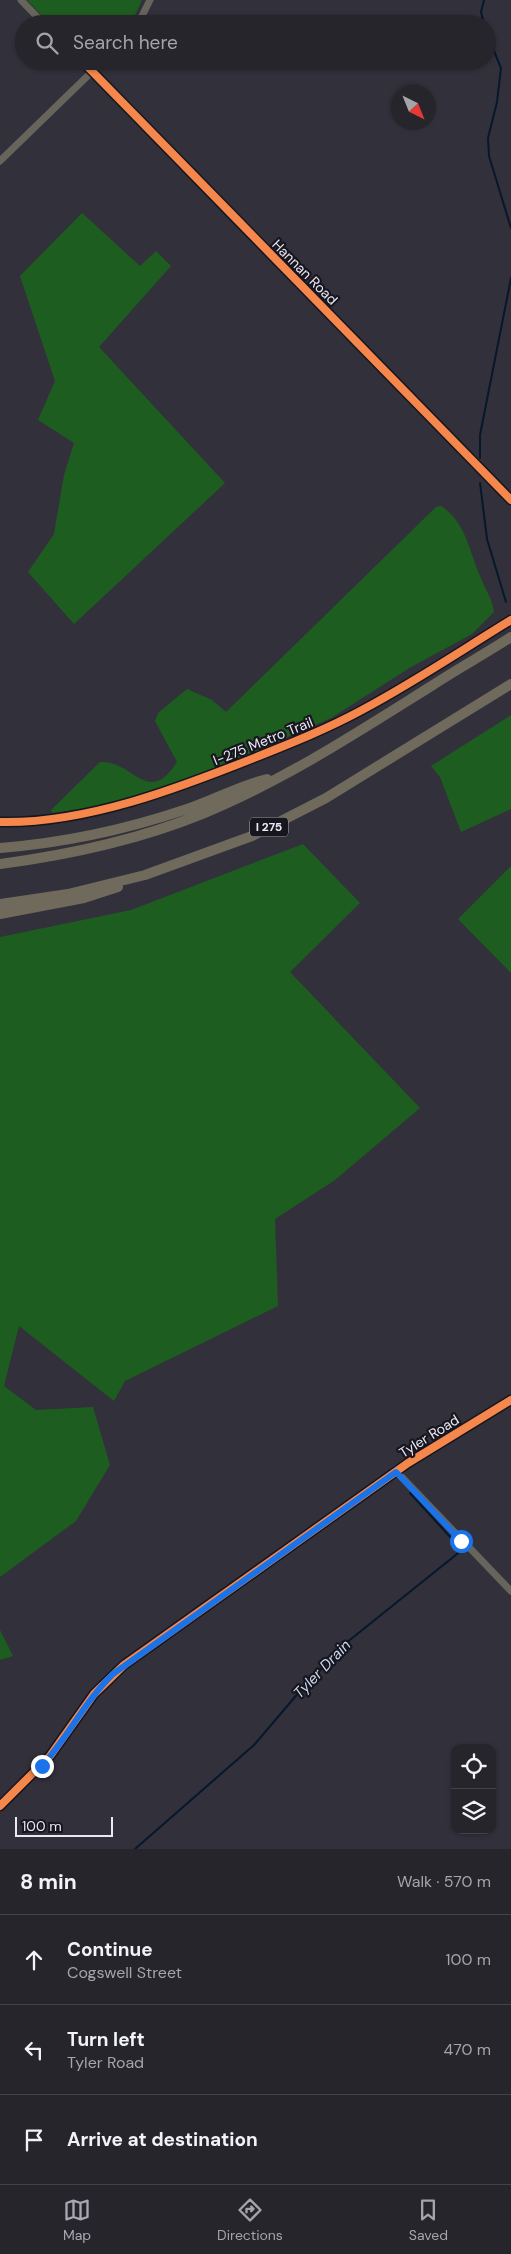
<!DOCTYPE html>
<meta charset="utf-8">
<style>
:root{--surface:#26252c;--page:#2e2d34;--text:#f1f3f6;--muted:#a4a5a9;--line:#424248;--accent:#a9a8b3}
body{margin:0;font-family:"DM Sans",sans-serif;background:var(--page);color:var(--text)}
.controls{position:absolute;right:15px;bottom:15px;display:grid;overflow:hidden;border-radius:10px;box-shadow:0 1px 4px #0004}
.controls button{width:45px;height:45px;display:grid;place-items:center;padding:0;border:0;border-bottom:1px solid var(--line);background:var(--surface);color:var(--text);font:25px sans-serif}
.compass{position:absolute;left:391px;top:85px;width:45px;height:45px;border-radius:50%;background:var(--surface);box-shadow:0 1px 4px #0004;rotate:137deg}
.scale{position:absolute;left:15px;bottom:12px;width:98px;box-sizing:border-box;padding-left:5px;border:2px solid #e9e8f4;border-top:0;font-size:14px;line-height:18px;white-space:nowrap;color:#e9e8f4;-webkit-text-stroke:4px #17161f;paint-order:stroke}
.stop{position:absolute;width:15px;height:15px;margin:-11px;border:4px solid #1a73e8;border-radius:50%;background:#fff}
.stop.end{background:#1a73e8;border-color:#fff;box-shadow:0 1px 5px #0008}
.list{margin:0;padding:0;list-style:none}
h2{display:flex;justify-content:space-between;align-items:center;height:65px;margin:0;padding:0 20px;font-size:21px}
h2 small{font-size:16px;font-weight:400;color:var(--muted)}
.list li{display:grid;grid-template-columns:32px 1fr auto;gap:15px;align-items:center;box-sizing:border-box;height:90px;padding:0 20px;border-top:1px solid var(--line)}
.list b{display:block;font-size:19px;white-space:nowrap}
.list p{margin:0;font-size:16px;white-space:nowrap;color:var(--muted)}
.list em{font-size:16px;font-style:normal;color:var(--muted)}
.icon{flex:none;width:28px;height:28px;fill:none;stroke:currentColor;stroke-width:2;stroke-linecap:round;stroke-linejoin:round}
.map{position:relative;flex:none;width:511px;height:1849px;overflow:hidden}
.search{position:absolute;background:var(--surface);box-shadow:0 1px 4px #0004;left:15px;right:15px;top:15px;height:55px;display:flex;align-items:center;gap:12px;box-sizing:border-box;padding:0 18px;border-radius:28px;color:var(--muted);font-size:19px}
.sheet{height:335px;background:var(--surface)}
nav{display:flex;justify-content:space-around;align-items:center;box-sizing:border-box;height:70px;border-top:1px solid var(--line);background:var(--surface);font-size:14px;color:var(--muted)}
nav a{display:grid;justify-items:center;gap:2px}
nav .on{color:var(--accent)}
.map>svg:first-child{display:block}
</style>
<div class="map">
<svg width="511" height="1849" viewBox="0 0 511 1849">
<rect width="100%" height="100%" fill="#32313b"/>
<path fill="#1d5d20" d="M27,0H142L131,24H50Z
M82,213L140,266L156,251L171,266L99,347L225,483L74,624L28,572L54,534L64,475L74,443L38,420L55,381L20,276Z
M441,506C466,522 469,551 480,576C485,589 492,598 494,612L472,634L411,667L331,718L197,776L151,792L91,807L52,813L51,810L100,762C134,760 147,808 177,762L155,721L158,713L187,689L212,700L226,712L436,507Z
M511,715V809L461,832L440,777L431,766Z
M303,844L360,903L290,972L420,1108L335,1180L275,1219L278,1306L125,1381L114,1401L19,1326L4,1386L36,1410L93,1407L110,1465L76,1521L0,1577V937L131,910Z
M511,866V973L458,919Z
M0,1630L13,1656L0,1660Z"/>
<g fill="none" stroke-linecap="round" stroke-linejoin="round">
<path stroke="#07172c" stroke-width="2" d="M484,24L481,12L484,0
M487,34L501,68L497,102L488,138L489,156L511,228
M480,458V435L511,278
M480,483L487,539L506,602
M135,1849L254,1745L300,1691L346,1643L462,1550L410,1493"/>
<path stroke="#67645b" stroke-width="7" d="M21,0L44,24
M138,24L150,0
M82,61L511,500
M0,161L103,61
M396,1471L511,1591
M0,1806L50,1756L94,1694L124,1665L408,1463L511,1400"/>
<path stroke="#6f6a5c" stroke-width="10" d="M0,848C63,843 124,830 184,810C212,801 238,786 267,779
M0,864C68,855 138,840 202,814C285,780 358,732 433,685C459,668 485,654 511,637
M0,904L68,894L145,875L252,836L326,798L511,684
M0,914L84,898L118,887"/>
<defs>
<path id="cycleway" d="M82,61L511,500
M0,822C86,824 179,788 259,756C294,742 329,728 362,710C413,683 462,650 511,620
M0,1806L50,1756L94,1694L124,1665L408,1463L511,1400"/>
</defs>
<use href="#cycleway" stroke="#17161f" stroke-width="11"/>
<use href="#cycleway" stroke="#f5874c" stroke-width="8"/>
</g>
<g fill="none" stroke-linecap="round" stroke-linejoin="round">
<path stroke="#1a73e8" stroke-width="6" d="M42,1766C68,1737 85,1701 113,1674L396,1472L461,1541"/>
</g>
<g text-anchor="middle" stroke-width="4.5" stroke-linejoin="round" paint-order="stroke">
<rect fill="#17161f" stroke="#aaa9b4" stroke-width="1" x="250" y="817.5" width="38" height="19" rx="4"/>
<g font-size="12" font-weight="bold" fill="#e9e8f4">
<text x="269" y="831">I 275</text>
</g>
<g font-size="14" fill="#e9e8f4" stroke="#17161f">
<text transform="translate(305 272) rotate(45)" y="5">Hannan Road</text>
<text transform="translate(263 741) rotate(-22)" y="5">I-275 Metro Trail</text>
<text transform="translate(429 1436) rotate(-32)" y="5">Tyler Road</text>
</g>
<g font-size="15" font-style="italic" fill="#ccdbef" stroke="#17161f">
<text transform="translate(322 1669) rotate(-46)" y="5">Tyler Drain</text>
</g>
</g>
</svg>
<div class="controls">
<button><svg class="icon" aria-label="locate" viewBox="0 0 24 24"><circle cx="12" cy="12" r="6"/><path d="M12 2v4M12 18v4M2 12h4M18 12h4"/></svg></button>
<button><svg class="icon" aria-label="layers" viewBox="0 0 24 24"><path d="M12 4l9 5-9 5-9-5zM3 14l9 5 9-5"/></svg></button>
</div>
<svg class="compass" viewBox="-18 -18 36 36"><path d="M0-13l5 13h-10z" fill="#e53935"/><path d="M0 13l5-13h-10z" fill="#a4a5a9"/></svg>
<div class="scale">100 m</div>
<div class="stop" style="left:461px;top:1541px"></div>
<div class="stop end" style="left:42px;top:1766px"></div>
<div class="search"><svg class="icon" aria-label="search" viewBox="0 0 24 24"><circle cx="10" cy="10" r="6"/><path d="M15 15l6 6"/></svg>Search here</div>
</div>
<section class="sheet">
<h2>8 min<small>Walk · 570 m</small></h2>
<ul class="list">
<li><svg class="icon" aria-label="ahead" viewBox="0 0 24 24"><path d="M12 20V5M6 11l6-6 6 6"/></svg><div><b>Continue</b><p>Cogswell Street</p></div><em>100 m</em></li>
<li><svg class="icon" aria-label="left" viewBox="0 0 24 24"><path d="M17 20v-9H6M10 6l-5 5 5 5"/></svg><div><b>Turn left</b><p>Tyler Road</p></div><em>470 m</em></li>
<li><svg class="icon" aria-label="arrive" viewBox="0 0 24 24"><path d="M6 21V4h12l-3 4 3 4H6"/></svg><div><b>Arrive at destination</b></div></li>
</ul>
</section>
<nav>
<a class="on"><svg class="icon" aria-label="map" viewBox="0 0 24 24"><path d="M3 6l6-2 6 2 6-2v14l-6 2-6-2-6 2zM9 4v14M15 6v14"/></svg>Map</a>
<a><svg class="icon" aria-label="directions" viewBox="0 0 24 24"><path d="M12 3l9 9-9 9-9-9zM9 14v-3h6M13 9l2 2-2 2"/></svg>Directions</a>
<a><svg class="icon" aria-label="saved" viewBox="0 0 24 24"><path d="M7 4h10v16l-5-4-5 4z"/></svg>Saved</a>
</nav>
